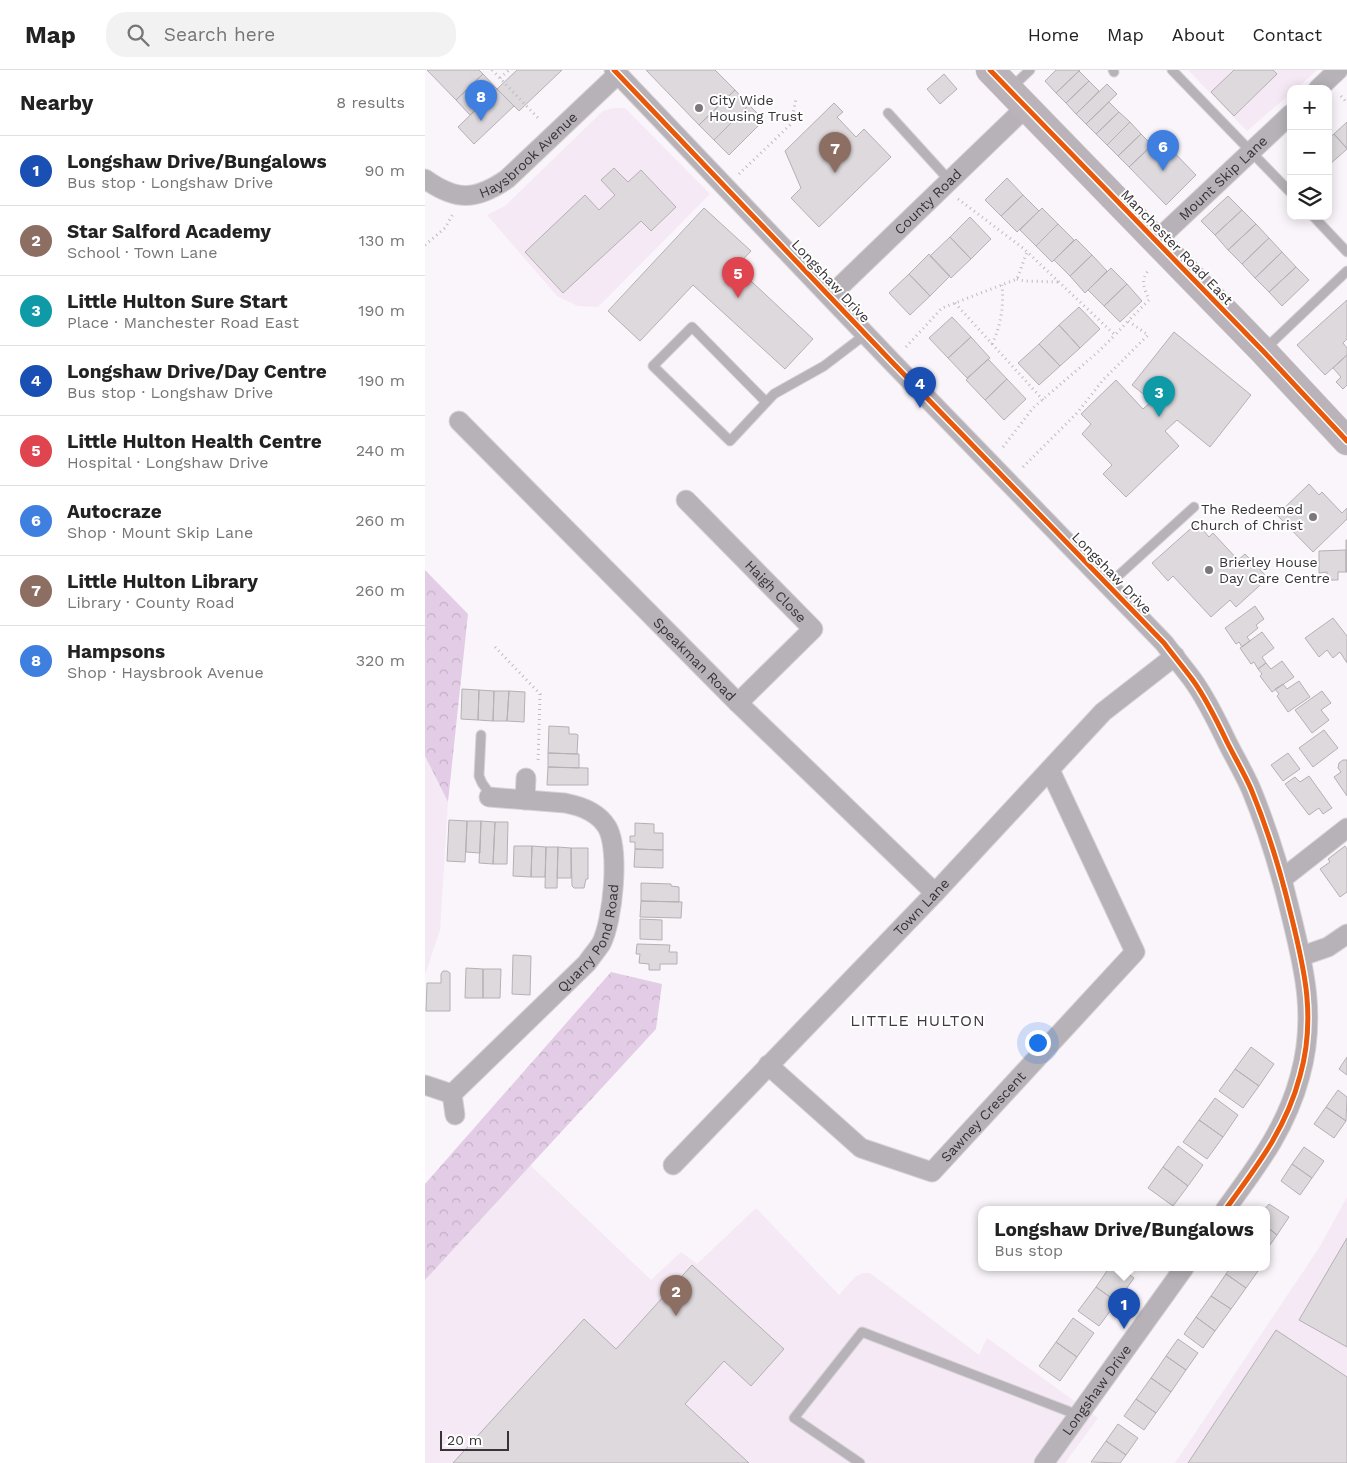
<!DOCTYPE html>
<meta charset="utf-8">
<style>
:root{--surface:#fff;--page:#f2f2f2;--text:#222;--muted:#767676;--line:#e0e0e0;--accent:#2563eb}
body{margin:0;font-family:"Work Sans",sans-serif;background:var(--page);color:var(--text)}
.controls{position:absolute;right:15px;top:15px;display:grid;overflow:hidden;border-radius:10px;box-shadow:0 2px 12px #0003}
.controls button{width:45px;height:45px;display:grid;place-items:center;padding:0;border:0;border-bottom:1px solid var(--line);background:var(--surface);color:var(--text);font:25px sans-serif}
.scale{position:absolute;left:15px;bottom:12px;width:69px;box-sizing:border-box;padding-left:5px;border:2px solid #373337;border-top:0;font-size:14px;line-height:18px;white-space:nowrap;color:#373337;-webkit-text-stroke:4px #fff;paint-order:stroke}
.you{position:absolute;left:612px;top:972px;width:18px;height:18px;margin:-12px;border:4px solid #fff;border-radius:50%;background:#1a73e8;box-shadow:0 0 0 8px #1a73e833}
.badge{display:grid;place-items:center;width:32px;height:32px;border-radius:50%;background:var(--accent);color:#fff;font-size:16px;font-weight:700}
.pin{position:absolute;translate:-50% -41px;filter:drop-shadow(0 1px 2px #0008)}
.pin::after{content:'';position:absolute;top:26px;width:18px;height:15px;background:inherit;clip-path:polygon(0 0,100% 0,50% 100%)}
.popup{position:absolute;left:553px;top:1136px;width:292px;height:65px;box-sizing:border-box;display:grid;place-content:center;border-radius:10px;background:var(--surface);filter:drop-shadow(0 1px 4px #0005);font-size:16px;white-space:nowrap;color:var(--muted)}
.popup b{font-size:19px;color:var(--text)}
.popup::after{content:'';position:absolute;left:50%;top:100%;margin-left:-10px;border:10px solid transparent;border-top-color:var(--surface)}
.list{margin:0;padding:0;list-style:none}
h2{display:flex;justify-content:space-between;align-items:center;height:65px;margin:0;padding:0 20px;font-size:21px}
h2 small{font-size:16px;font-weight:400;color:var(--muted)}
.list li{display:grid;grid-template-columns:32px 1fr auto;gap:15px;align-items:center;box-sizing:border-box;height:70px;padding:0 20px;border-top:1px solid var(--line)}
.list b{display:block;font-size:19px;white-space:nowrap}
.list p{margin:0;font-size:16px;white-space:nowrap;color:var(--muted)}
.list em{font-size:16px;font-style:normal;color:var(--muted)}
.icon{flex:none;width:28px;height:28px;fill:none;stroke:currentColor;stroke-width:2;stroke-linecap:round;stroke-linejoin:round}
.map{position:relative;flex:none;width:922px;height:1393px;overflow:hidden}
header{display:flex;align-items:center;gap:30px;box-sizing:border-box;height:70px;padding:0 25px;background:var(--surface);border-bottom:1px solid var(--line)}
header strong{font-size:24px}
nav{display:flex;gap:28px;margin-inline-start:auto;font-size:18px}
.search{width:350px;height:45px;background:var(--page);display:flex;align-items:center;gap:12px;box-sizing:border-box;padding:0 18px;border-radius:20px;color:var(--muted);font-size:19px}
main{display:flex}
aside{flex:1;background:var(--surface)}
.map>svg:first-child{display:block}
</style>
<header>
<strong>Map</strong>
<div class="search"><svg class="icon" aria-label="search" viewBox="0 0 24 24"><circle cx="10" cy="10" r="6"/><path d="M15 15l6 6"/></svg>Search here</div>
<nav><a>Home</a><a>Map</a><a>About</a><a>Contact</a></nav>
</header>
<main>
<aside>
<h2>Nearby<small>8 results</small></h2>
<ul class="list">
<li><span class="badge" style="background:#1a4fb4">1</span><div><b>Longshaw Drive/Bungalows</b><p>Bus stop · Longshaw Drive</p></div><em>90 m</em></li>
<li><span class="badge" style="background:#8d6e63">2</span><div><b>Star Salford Academy</b><p>School · Town Lane</p></div><em>130 m</em></li>
<li><span class="badge" style="background:#0f9aa8">3</span><div><b>Little Hulton Sure Start</b><p>Place · Manchester Road East</p></div><em>190 m</em></li>
<li><span class="badge" style="background:#1a4fb4">4</span><div><b>Longshaw Drive/Day Centre</b><p>Bus stop · Longshaw Drive</p></div><em>190 m</em></li>
<li><span class="badge" style="background:#e0444e">5</span><div><b>Little Hulton Health Centre</b><p>Hospital · Longshaw Drive</p></div><em>240 m</em></li>
<li><span class="badge" style="background:#3f7fe0">6</span><div><b>Autocraze</b><p>Shop · Mount Skip Lane</p></div><em>260 m</em></li>
<li><span class="badge" style="background:#8d6e63">7</span><div><b>Little Hulton Library</b><p>Library · County Road</p></div><em>260 m</em></li>
<li><span class="badge" style="background:#3f7fe0">8</span><div><b>Hampsons</b><p>Shop · Haysbrook Avenue</p></div><em>320 m</em></li>
</ul>
</aside>
<div class="map">
<svg width="922" height="1393" viewBox="0 0 922 1393">
<defs>
<pattern id="forest-crowns" width="20" height="18" patternUnits="userSpaceOnUse" patternTransform="scale(1.25)"><rect width="20" height="18" fill="#e3cde6"/><path d="M2 6a3 3 0 1 1 6 0M12 15a3 3 0 1 1 6 0" fill="none" stroke="#c3b0c6"/></pattern>
</defs>
<rect width="100%" height="100%" fill="#faf5fa"/>
<path fill="#f4e9f4" d="M763,0H892L871,19H866V23L822,61Z
M188,38H200L285,124L173,237L153,236L132,226L62,145L80,136L178,41Z
M0,686L23,732L15,860L0,905Z
M105,1095L226,1210L256,1182L272,1194L331,1138L414,1225L430,1207L438,1203H445L554,1285L562,1268L673,1348L640,1393H0V1210Z
M922,1127V1393H750L894,1178Z"/>
<path fill="url(#forest-crowns)" d="M0,500L43,544L23,732L0,686Z
M186,902L237,914L231,959L0,1210V1114Z"/>
<path fill="#ddd9dd" stroke="#b4b0b4" d="M2,0H54L58,4L31,30Z
M92,0H137L94,41L72,19Z
M221,0H290L310,20L274,55Z
M631,0H655L631,23L620,11Z
M809,0H848L852,4L809,46L786,22Z
M654,1L664,11L641,33L631,23Z
M58,4L72,19L45,45L31,30Z
M519,4L532,19L515,34L502,19Z
M664,11L674,21L651,44L641,33Z
M682,14L692,24L661,54L651,44Z
M72,19L89,36L49,74L33,57Z
M310,20L324,35L289,70L274,55Z
M684,32L694,42L671,64L661,54Z
M409,33L418,42L412,47L431,67L439,59L466,87L394,157L366,128L376,118L360,81Z
M324,35L339,50L304,85L289,70Z
M694,42L705,52L682,75L671,64Z
M705,52L716,64L693,86L682,75Z
M922,52V78L909,64Z
M716,64L727,75L704,97L693,86Z
M909,64L922,79L904,95L903,69Z
M735,68L771,105L741,135L704,97Z
M189,98L203,112L216,100L251,137L226,161L216,151L138,223L100,182L160,125L174,140L190,125L176,110Z
M582,108L598,125L576,146L560,130Z
M598,125L614,141L592,162L576,146Z
M803,126L817,140L790,165L776,151Z
M279,138L326,181L311,197L388,269L360,299L268,215L215,271L183,241Z
M617,138L633,154L611,176L595,160Z
M817,140L831,154L803,180L790,165Z
M545,147L566,169L546,189L525,167Z
M633,154L649,170L627,192L611,176Z
M831,154L844,168L817,194L803,180Z
M525,167L546,189L526,208L505,186Z
M844,168L857,182L830,208L817,194Z
M651,169L667,185L645,206L629,190Z
M857,182L871,197L844,222L830,208Z
M504,184L525,206L505,226L484,204Z
M667,185L682,201L660,223L645,206Z
M871,197L884,210L857,236L844,222Z
M686,198L702,214L679,236L663,220Z
M484,204L505,226L485,245L464,223Z
M702,214L717,231L695,252L679,236Z
M922,230V269L918,273L922,278V285L900,305L872,275Z
M654,237L675,259L655,278L634,255Z
M527,247L546,267L523,288L504,268Z
M634,255L655,278L635,296L614,274Z
M749,262L826,325L785,377L752,350L740,361L754,376L701,427L678,404L687,395L657,364L666,354L656,344L691,310L718,339L727,331L707,315Z
M546,267L565,288L542,308L523,288Z
M614,274L635,296L614,315L593,293Z
M922,285V315L918,319L911,312L916,307L908,298Z
M563,289L582,309L560,330L541,310Z
M582,309L601,329L579,350L560,330Z
M884,414L894,425L897,422L917,443L922,438V449L888,482L852,445Z
M772,453L784,467L788,463L813,490L820,484L843,508L811,537L805,530L786,547L748,506L743,511L727,493Z
M921,470H922V502H921Z
M921,480V502H913V510H902V502L894,503V481Z
M830,536L839,549L831,555L833,558L822,567L825,571L817,577L814,572L811,574L800,558Z
M908,548L922,566V593L915,582L908,588L902,580L894,587L880,568Z
M837,562L849,578L837,587L841,593L833,599L829,592L826,594L815,578Z
M857,591L869,607L847,622L835,606L837,604L833,599L841,593L846,599Z
M874,611L885,627L863,642L852,626L854,624L850,619L858,614L862,619Z
M37,619L54,620L53,650L36,649Z
M54,620L69,621L68,651L53,650Z
M69,621H84L82,651H68Z
M84,621L100,622L99,652L82,651Z
M897,621L906,633L896,640L904,650L887,663L870,640Z
M124,656L144,657V664H151L153,665L152,684L123,683Z
M899,660L913,678L888,697L874,678Z
M123,683L154,684V698L123,697Z
M863,683L875,699L858,711L846,695Z
M918,690H922V726L909,707L916,702L913,698L914,693Z
M123,697L163,698V715H122Z
M884,706L907,738L898,744L894,738L884,745L860,714L870,707L875,712Z
M24,750L42,751L40,792L22,791Z
M42,751H56L55,783L41,782Z
M56,751L70,752L68,794L54,793Z
M70,752H83L82,794H68Z
M210,753L229,754V763H238V780L210,779V772H205V766H210Z
M89,776H107L106,807L88,806Z
M107,776L121,777L120,807H106Z
M920,776L922,779V822L915,827L895,799L905,792L903,789Z
M121,777H133L132,818H120Z
M133,777L146,778V808H132Z
M146,778H163V809H161L159,818H149L147,816Z
M210,779L238,780V798L209,797Z
M216,813L246,814V816L254,817V832L216,831Z
M216,831L257,832L256,848L215,847Z
M215,849L237,850V870L215,869Z
M212,874L245,875L244,882H252V894H235V900H224V894L214,893L215,884H211Z
M88,885L106,886L105,925L87,924Z
M41,898L58,899V928H40Z
M58,899H76L75,928H58Z
M18,901H22L25,903V941H1L2,913H16V904Z
M826,977L849,994L834,1016L810,999Z
M922,987V1005L914,999Z
M810,999L834,1016L818,1038L794,1021Z
M913,1020L922,1027L921,1051L901,1037Z
M790,1028L813,1045L798,1067L774,1050Z
M901,1037L921,1051L909,1068L889,1054Z
M774,1050L798,1067L782,1089L758,1072Z
M753,1076L778,1095L763,1116L738,1097Z
M879,1077L899,1091L887,1108L867,1094Z
M867,1094L887,1108L875,1125L856,1111Z
M738,1097L763,1116L748,1136L723,1118Z
M844,1134L864,1147L852,1165L842,1157V1140H839Z
M842,1157L852,1165L842,1179Z
M922,1168V1277L874,1250Z
M267,1195L359,1279L326,1316L299,1291L260,1334L324,1393H28L159,1249L191,1279Z
M684,1198H695L709,1208L692,1232L671,1217Z
M805,1198H828L833,1201L821,1218L801,1204Z
M801,1204L821,1218L806,1239L786,1226Z
M671,1217L692,1232L674,1256L653,1241Z
M786,1226L806,1239L790,1261L771,1247Z
M771,1247L790,1261L778,1278L759,1264Z
M648,1248L669,1263L652,1287L631,1272Z
M851,1260L922,1307V1393H763Z
M753,1269L773,1283L761,1300L741,1286Z
M631,1272L652,1287L635,1311L614,1296Z
M741,1286L761,1300L746,1322L726,1308Z
M726,1308L746,1322L731,1343L711,1329Z
M711,1329L731,1343L719,1360L699,1346Z
M693,1354L713,1368L701,1385L681,1371Z
M681,1371L701,1385L695,1393L666,1392Z"/>
<g fill="none" stroke-linecap="round" stroke-linejoin="round">
<defs>
<path id="lane" d="M688,0L689,2
M747,0L866,123
M586,18L605,0
M463,43L524,110
M888,146L922,182
M840,279L922,201
M341,332L267,257L228,296L305,371L349,324L399,296L441,264
M683,515L769,437
M56,665L54,706L57,713L67,727
M435,1393L369,1348L437,1262L653,1345"/>
<g id="street">
<path d="M189,0L467,292L739,573C748,585 758,597 767,609C781,628 792,651 802,672C810,688 819,703 826,719C843,760 856,803 866,845C880,901 891,949 875,1006C861,1059 832,1096 800,1140"/>
<path d="M893,19L913,0"/>
<path id="s1" d="M0,109C31,131 50,131 82,109L193,4"/>
<path id="s2" d="M731,171L866,44"/>
<path id="s3" d="M405,226L601,37"/>
<path id="s4" d="M34,351L313,633L510,823"/>
<path id="s5" d="M261,430L388,559L313,633"/>
<path d="M100,730L101,708"/>
<path d="M857,809L922,758"/>
<path d="M877,886L903,877L922,864"/>
<path id="s6" d="M343,995L436,1078L507,1102L710,882L625,700"/>
<path id="s7" d="M0,1015L27,1024L162,893C166,887 172,880 176,874C188,851 195,779 182,757C173,742 156,736 140,733L64,727"/>
<path d="M27,1024L30,1045"/>
<path id="s8" d="M248,1095L510,823L678,642L750,586"/>
<path id="s9" d="M619,1393L759,1198"/>
</g>
<path id="primary" d="M565,0L838,281L922,371"/>
</defs>
<use href="#lane" stroke="#d6d3d6" stroke-width="11"/>
<use href="#street" stroke="#d6d3d6" stroke-width="21"/>
<use href="#primary" stroke="#d6d3d6" stroke-width="29"/>
<path stroke="#bebabe" stroke-width="3" stroke-dasharray="1 4" stroke-linecap="butt" d="M67,0L115,50
M75,8L84,0
M916,26L922,33
M314,104L366,54L371,29
M533,129L598,178L690,265L703,251
M0,175L20,158L28,144
M592,209L599,211L634,212
M530,233L618,330
M567,274C576,256 579,235 577,215
M481,277L517,238L592,209L602,182
M578,377L608,338L674,281L690,265
M598,397L652,343L678,310L723,265L703,251L724,230C719,218 715,210 724,200
M70,577L115,624L113,693"/>
<use href="#lane" stroke="#b7b2b7" stroke-width="9"/>
<use href="#street" stroke="#b7b2b7" stroke-width="19"/>
<use href="#primary" stroke="#bab4ba" stroke-width="28"/>
<defs>
<path id="cycleway" d="M189,0L467,292L739,573C748,585 758,597 767,609C781,628 792,651 802,672C810,688 819,703 826,719C843,760 856,803 866,845C880,901 891,949 875,1006C861,1059 832,1096 800,1140
M565,0L838,281L922,371"/>
</defs>
<use href="#cycleway" stroke="#fff" stroke-width="8"/>
<use href="#cycleway" stroke="#e8590c" stroke-width="5"/>
</g>
<g fill="#7b777b" stroke="#fff" stroke-width="2">
<circle cx="274" cy="38" r="5"/>
<circle cx="888" cy="447" r="5"/>
<circle cx="784" cy="500" r="5"/>
</g>
<g text-anchor="middle" stroke-width="4" stroke-linejoin="round" paint-order="stroke">
<g font-size="14" fill="#373337" stroke="#fff" text-anchor="start">
<text x="284" y="35">City Wide<tspan x="284" dy="16">Housing Trust</tspan></text>
<text x="878" y="444" text-anchor="end">The Redeemed<tspan x="878" dy="16">Church of Christ</tspan></text>
<text x="794" y="497">Brierley House<tspan x="794" dy="16">Day Care Centre</tspan></text>
</g>
<g font-size="14" fill="#373337" stroke="#fff">
<text dy="5" stroke="none"><textPath href="#s1" startOffset="121">Haysbrook Avenue</textPath></text>
<text dy="5" stroke="none"><textPath href="#s2" startOffset="92">Mount Skip Lane</textPath></text>
<text dy="5" stroke="none"><textPath href="#s3" startOffset="136">County Road</textPath></text>
<text transform="translate(752 177) rotate(46)" y="5">Manchester Road East</text>
<text transform="translate(406 211) rotate(47)" y="5">Longshaw Drive</text>
<text transform="translate(687 503) rotate(46)" y="5">Longshaw Drive</text>
<text dy="5" stroke="none"><textPath href="#s5" startOffset="128">Haigh Close</textPath></text>
<text dy="5" stroke="none"><textPath href="#s4" startOffset="335">Speakman Road</textPath></text>
<text dy="5" stroke="none"><textPath href="#s8" startOffset="358">Town Lane</textPath></text>
<text dy="5" stroke="none"><textPath href="#s7" startOffset="240">Quarry Pond Road</textPath></text>
<text dy="5" stroke="none"><textPath href="#s6" startOffset="275">Sawney Crescent</textPath></text>
<text dy="5" stroke="none"><textPath href="#s9" startOffset="90">Longshaw Drive</textPath></text>
</g>
<g font-size="16" letter-spacing="1" fill="#413942" stroke="#fff">
<text x="493" y="956">LITTLE HULTON</text>
</g>
</g>
</svg>
<div class="controls">
<button>+</button>
<button>−</button>
<button><svg class="icon" aria-label="layers" viewBox="0 0 24 24"><path d="M12 4l9 5-9 5-9-5zM3 14l9 5 9-5"/></svg></button>
</div>
<div class="scale">20 m</div>
<div class="you"></div>
<div class="pin badge" style="left:699px;top:1259px;background:#1a4fb4">1</div>
<div class="popup"><b>Longshaw Drive/Bungalows</b>Bus stop</div>
<div class="pin badge" style="left:251px;top:1246px;background:#8d6e63">2</div>
<div class="pin badge" style="left:734px;top:347px;background:#0f9aa8">3</div>
<div class="pin badge" style="left:495px;top:338px;background:#1a4fb4">4</div>
<div class="pin badge" style="left:313px;top:228px;background:#e0444e">5</div>
<div class="pin badge" style="left:738px;top:101px;background:#3f7fe0">6</div>
<div class="pin badge" style="left:410px;top:103px;background:#8d6e63">7</div>
<div class="pin badge" style="left:56px;top:51px;background:#3f7fe0">8</div>
</div>
</main>
